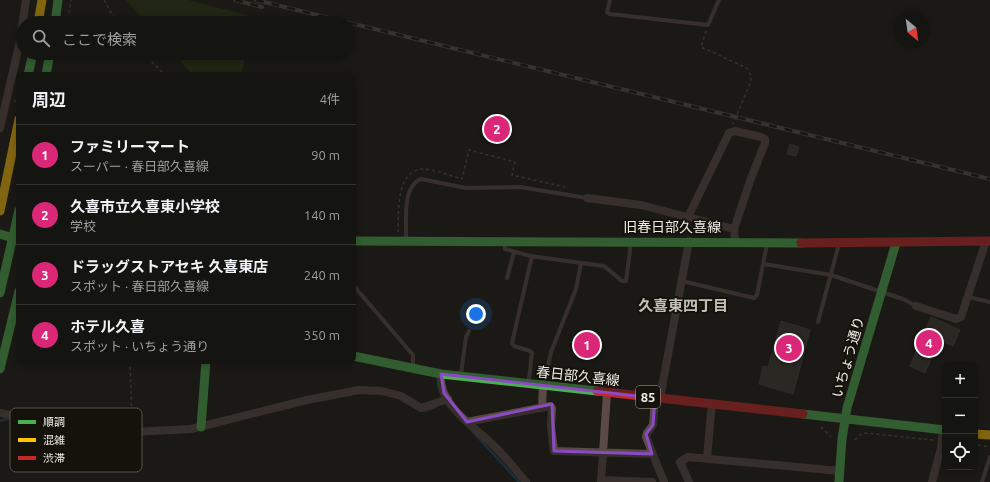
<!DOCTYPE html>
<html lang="ja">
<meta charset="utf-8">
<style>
:root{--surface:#141410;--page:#1d1d19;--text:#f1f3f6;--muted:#9d9e9f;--line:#333330;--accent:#db2777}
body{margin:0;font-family:Ubuntu,"Noto Sans JP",sans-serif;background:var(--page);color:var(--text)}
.controls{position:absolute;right:12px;bottom:12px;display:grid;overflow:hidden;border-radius:8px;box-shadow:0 2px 6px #0003}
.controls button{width:36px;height:36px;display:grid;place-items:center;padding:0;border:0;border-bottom:1px solid var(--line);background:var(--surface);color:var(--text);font:20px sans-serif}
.compass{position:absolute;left:894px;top:12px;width:36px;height:36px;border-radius:50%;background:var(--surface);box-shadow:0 2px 6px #0003;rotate:151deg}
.you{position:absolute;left:476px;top:314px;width:14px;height:14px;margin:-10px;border:3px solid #fff;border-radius:50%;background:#1a73e8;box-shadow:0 0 0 6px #1a73e833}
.badge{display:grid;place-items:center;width:26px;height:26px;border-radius:50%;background:var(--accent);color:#fff;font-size:13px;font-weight:700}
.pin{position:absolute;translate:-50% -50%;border:2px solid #fff;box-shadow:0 1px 4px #0006}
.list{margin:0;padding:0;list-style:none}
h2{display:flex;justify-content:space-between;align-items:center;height:52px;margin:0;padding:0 16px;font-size:17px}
h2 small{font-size:13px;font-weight:400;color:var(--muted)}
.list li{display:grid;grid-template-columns:26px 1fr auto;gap:12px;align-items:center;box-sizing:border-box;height:60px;padding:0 16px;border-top:1px solid var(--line)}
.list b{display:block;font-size:15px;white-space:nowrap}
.list p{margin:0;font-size:13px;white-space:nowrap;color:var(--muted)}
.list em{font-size:13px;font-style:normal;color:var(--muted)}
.icon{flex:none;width:22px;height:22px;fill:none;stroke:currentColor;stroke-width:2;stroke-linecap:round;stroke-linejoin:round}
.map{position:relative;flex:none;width:990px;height:482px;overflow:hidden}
.search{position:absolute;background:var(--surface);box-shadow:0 2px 6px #0003;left:16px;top:16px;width:340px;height:44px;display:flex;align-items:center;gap:10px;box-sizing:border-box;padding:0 14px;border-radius:22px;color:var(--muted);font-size:15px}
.panel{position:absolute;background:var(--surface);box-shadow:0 2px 6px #0003;left:16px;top:72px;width:340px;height:292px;border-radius:8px}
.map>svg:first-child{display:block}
</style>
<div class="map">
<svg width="990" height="482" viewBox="0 0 990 482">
<rect width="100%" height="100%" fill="#1b1a15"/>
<path fill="#273711" d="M126,0H188L254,17L253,23H147Z
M173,53H246L241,75H193Z"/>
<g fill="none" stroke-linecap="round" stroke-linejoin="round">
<path stroke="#1a486b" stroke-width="2.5" d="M422,410L425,411L435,407
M0,421L10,418
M473,432L519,482
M96,433L111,434"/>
</g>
<path fill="#3e3831" stroke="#464440" d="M790,144L799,147L796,156L787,154Z
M931,317L960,330L953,346L939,340L925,373L910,366Z
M781,321L810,330L793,394L759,384L763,366L768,367Z
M577,336L599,340L597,353L575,350Z"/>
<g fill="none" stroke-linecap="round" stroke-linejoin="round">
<path stroke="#59504d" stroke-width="1.5" stroke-dasharray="3 3" stroke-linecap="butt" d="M104,0L117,23
M68,19L71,0
M706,31L701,47L747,68L750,74L751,81L733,124
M143,53L165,75
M14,101L19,102
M398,232C399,214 395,170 423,169C435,169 450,176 462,179L469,150L515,162L512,175L565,187
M130,361L132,423
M821,427L831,437
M855,440L861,434L866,433L933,440
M978,445L990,447"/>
<path stroke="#594a46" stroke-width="4" d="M610,0L607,12L610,14L708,25L719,0
M406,241C407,223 401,187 421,179L466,188L520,187L587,198
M505,242V249L530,256L604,266L622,281H626L631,243
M764,264L831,275L903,299L916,306
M507,278L514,252
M682,281L754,298L757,295L767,244
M353,285L413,355V368
M968,297L990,302
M818,322L839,244
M461,374L466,337L469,331
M528,382C531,372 530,364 532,353L530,351L514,346L512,343L532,256
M544,384L551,352L576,289L581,263
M982,482L990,457"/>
<path stroke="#594a46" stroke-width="8" d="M0,128L20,41L26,0
M587,198L641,205L734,229L735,241
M688,217L729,133L735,131L761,137L765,139V143L750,181L734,229
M916,306L956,319L961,317L986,241
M441,374C437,403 473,426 491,443C504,455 515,469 526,482
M655,398L653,425L647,433L646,437L664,482
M660,398L689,241
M542,407L543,386
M0,413L73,427L132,432L191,429L307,400L359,390L382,391L401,396L421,408L448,399
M467,422L550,406L552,408L551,426L554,451L652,454
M707,457L712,404
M601,480L652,482
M601,482L607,393
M689,482L680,462L688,457L840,471
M932,482L941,448L943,430"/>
<path stroke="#4caf50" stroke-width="9" d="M55,23L58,0
M28,75L33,53
M46,75L50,53
M0,234L19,240
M353,241L801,243
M353,356L441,374L597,391
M0,369L19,291
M803,414L945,430
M201,427L206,361
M839,482L842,439L847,408L896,243"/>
<path stroke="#ffc107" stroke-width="9" d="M38,23L42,0
M0,211L19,119
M975,434L990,435"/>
<path stroke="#c62828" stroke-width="9" d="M801,243L990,241
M597,391L803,414"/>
<defs>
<path id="rail" d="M235,0L262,7
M256,0L990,179"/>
</defs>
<use href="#rail" stroke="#57514d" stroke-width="4"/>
<use href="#rail" stroke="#14120a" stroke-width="2.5" stroke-dasharray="8" stroke-linecap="butt"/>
<path stroke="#4caf50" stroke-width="9" d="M0,293L19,210"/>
</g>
<path d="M0 0H990V482H0ZM441,374L655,398L653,425L646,434L652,454L554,451L552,404L467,422L444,393Z" fill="#1b1a15" fill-opacity=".55" fill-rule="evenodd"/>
<path fill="none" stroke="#8c49c5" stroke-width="3" stroke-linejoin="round" d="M441,374L655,398L653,425L646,434L652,454L554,451L552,404L467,422L444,393Z"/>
<g text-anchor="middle" stroke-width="4" stroke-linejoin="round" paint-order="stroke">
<rect fill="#14120a" stroke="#adaba5" stroke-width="1" x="636" y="386" width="24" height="22" rx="3"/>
<g font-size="13" font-weight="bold" fill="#eeede7">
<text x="648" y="402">85</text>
</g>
<g font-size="14" fill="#eeede7" stroke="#14120a">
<text x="672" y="232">旧春日部久喜線</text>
<text transform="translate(848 357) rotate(-74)" y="5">いちょう通り</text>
<text transform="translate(578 376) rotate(6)" y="5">春日部久喜線</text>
</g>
<g font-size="15" font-weight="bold" fill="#c3c0b5" stroke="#14120a">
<text x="683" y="311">久喜東四丁目</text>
</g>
</g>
<rect x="10" y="408" width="132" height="64" rx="6" fill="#14120a" stroke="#55544c" stroke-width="1"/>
<rect x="18" y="420" width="18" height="4" fill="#4caf50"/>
<rect x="18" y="438" width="18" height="4" fill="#ffc107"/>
<rect x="18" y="456" width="18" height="4" fill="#c62828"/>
<g font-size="11" fill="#eeede7">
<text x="43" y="426">順調</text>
<text x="43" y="444">混雑</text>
<text x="43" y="462">渋滞</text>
</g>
</svg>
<div class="controls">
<button>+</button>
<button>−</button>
<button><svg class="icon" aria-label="locate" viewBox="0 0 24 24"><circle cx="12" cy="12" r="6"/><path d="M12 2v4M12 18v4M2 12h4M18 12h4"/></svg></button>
</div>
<svg class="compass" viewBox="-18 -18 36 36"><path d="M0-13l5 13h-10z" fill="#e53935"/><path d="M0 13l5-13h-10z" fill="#9d9e9f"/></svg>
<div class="you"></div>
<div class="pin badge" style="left:587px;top:345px">1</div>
<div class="pin badge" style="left:497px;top:129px">2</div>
<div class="pin badge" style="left:789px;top:348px">3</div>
<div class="pin badge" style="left:929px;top:343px">4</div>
<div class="search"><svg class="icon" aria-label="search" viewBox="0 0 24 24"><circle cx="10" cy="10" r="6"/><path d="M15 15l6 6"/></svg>ここで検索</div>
<section class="panel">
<h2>周辺<small>4件</small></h2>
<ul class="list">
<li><span class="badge">1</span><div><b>ファミリーマート</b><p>スーパー · 春日部久喜線</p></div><em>90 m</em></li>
<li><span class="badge">2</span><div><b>久喜市立久喜東小学校</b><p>学校</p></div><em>140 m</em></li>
<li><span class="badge">3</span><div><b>ドラッグストアセキ 久喜東店</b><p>スポット · 春日部久喜線</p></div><em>240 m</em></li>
<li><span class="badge">4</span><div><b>ホテル久喜</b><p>スポット · いちょう通り</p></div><em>350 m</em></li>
</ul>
</section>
</div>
